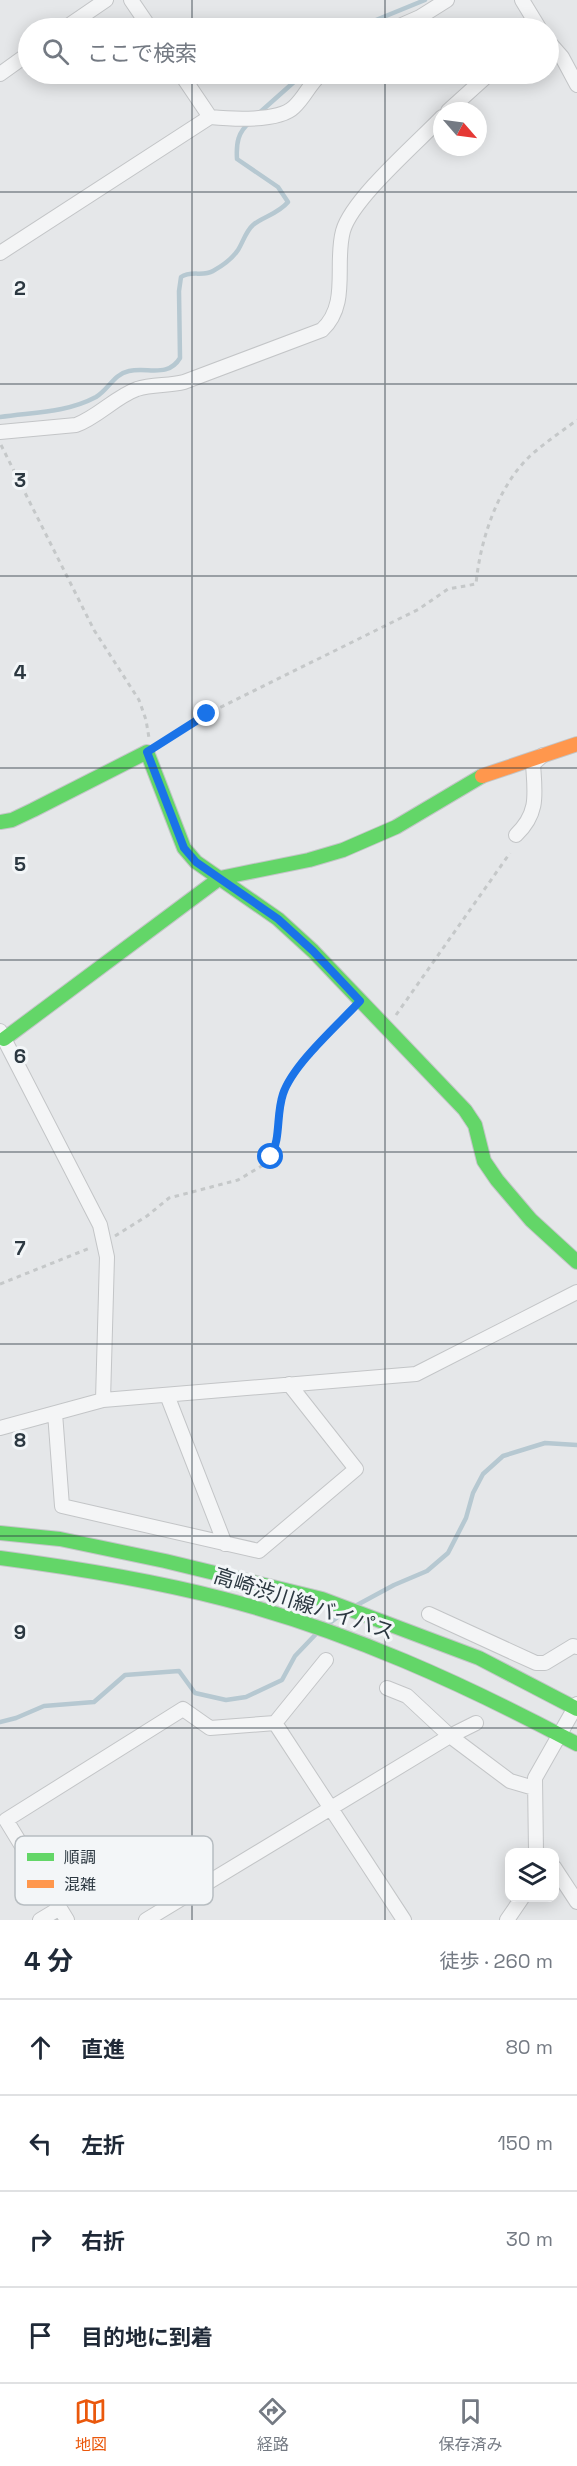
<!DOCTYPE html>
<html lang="ja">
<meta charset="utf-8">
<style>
:root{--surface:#fff;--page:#f2f2f3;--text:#1f2937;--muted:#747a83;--line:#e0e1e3;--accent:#ea580c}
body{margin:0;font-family:"Space Grotesk","Noto Sans JP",sans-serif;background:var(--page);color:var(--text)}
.controls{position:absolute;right:18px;bottom:18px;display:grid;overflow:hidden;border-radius:12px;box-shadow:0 3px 15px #0003}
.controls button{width:54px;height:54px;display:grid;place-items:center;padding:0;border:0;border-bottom:2px solid var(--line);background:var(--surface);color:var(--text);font:30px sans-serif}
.compass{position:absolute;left:433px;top:102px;width:54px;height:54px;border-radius:50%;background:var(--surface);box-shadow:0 3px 15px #0003;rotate:118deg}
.stop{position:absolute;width:18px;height:18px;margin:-14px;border:4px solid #1a73e8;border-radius:50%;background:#fff}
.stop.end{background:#1a73e8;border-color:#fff;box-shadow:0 2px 6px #0008}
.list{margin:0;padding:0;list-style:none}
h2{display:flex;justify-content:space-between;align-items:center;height:78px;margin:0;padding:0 24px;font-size:26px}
h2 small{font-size:20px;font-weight:400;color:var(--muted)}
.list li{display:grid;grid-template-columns:39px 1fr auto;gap:18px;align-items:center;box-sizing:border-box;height:96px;padding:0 24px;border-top:2px solid var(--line)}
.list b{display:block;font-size:22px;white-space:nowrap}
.list em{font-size:20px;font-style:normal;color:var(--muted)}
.icon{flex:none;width:33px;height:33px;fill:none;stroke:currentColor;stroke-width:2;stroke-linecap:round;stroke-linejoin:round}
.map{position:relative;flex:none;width:577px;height:1920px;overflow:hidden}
.search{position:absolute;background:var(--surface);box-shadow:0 3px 15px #0003;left:18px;right:18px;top:18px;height:66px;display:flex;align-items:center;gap:15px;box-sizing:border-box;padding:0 21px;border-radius:33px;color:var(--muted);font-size:22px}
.sheet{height:462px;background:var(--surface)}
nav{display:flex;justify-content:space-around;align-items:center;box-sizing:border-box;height:84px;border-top:2px solid var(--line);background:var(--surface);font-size:16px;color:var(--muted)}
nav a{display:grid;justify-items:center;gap:3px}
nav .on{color:var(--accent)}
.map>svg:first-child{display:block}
</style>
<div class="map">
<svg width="577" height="1920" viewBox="0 0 577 1920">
<rect width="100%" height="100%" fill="#e5e7e9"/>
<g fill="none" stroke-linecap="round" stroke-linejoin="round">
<path stroke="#b6c8d1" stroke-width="4.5" d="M366,28L376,20L425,0
M258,114L303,74
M0,417C33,412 66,413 96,397C108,390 114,374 129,371C148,367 168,378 180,358L179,291L181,277C191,270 203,277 213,271C222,266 232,259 238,250C243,242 246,231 253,225C264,216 278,214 288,202L278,187L237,159C236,143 238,132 250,122
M357,1605L394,1585L427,1571L448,1553L466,1518L473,1493L483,1474L503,1456L545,1443L577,1445
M327,1625L342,1614
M0,1722L16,1718L44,1706L94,1702L125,1675L179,1671L195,1693L226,1700L246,1697L282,1680L295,1656L316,1634"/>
<defs>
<path id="street" d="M131,0L150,28
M522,0L539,28
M65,28L106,0
M395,28L420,17L447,0
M548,41L562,57L577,85
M0,74L28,54
M181,74L210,117
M448,111L489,74
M0,253L210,117C231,119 279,122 294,107C305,97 310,83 321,74
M0,432L76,425C98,417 115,397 137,389C152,384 169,386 184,382L322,330C350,304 334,264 343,231C352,199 417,143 442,117
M516,835C539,813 535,794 533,764L543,755
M0,1031L100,1225L107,1257L103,1400
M167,1395L225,1544
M55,1413L62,1506L259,1551L356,1469L289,1384
M0,1428L103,1400L416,1374L577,1292
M429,1614L536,1663H545L573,1646L577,1647
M387,1688L407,1696L450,1736L476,1723
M275,1723L404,1920
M536,1852L535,1778L577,1704
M554,1867L577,1902
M40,1920L60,1908
M67,1920L6,1820L183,1709L210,1728L275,1723L326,1660
M146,1920L450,1736L510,1781L534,1788
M507,1920L522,1898"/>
<path id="fast" d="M0,822L12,820L33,810L147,752L184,848L196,862L278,919L313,951L465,1110L475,1125L484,1161L497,1180L531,1220L577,1262
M4,1039L220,878L309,860L343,850L396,827L482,776
M0,1533L60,1539L165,1561L322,1599L479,1658L577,1709
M0,1558C76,1568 150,1580 224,1599C348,1631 464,1684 577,1744"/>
<path id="slow" d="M482,776L577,744"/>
</defs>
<use href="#street" stroke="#c3c5c7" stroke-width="16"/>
<use href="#fast" stroke="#c3c5c7" stroke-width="16"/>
<use href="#slow" stroke="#c3c5c7" stroke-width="16"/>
<path stroke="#c5c8c9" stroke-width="3" stroke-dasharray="4.5 4.5" stroke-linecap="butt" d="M1,445L94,630L139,700L146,720L149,738
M159,745L207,714L419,609L448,589L476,584C480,541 497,488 529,457C544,443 561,432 577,420
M396,1015L510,853
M115,1236L147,1216L169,1198L238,1180L265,1164L277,1146L281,1101L290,1079L351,1011
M0,1284L90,1248"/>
<use href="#street" stroke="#f4f5f6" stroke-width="14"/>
<use href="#fast" stroke="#63d668" stroke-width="14"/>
<use href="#slow" stroke="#ff974d" stroke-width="14"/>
</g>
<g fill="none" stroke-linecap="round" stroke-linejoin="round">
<path stroke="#1a73e8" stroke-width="8" d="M207,714L147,752L184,848L196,862L278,919L313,951L360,1001C338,1025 293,1064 283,1094C276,1115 281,1137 271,1157"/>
</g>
<path fill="none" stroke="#2c3841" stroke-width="1.5" stroke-opacity="0.55" d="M192,0V28M385,0V28M192,74V1920M385,74V1920M0,192H577M0,384H577M0,576H577M0,768H577M0,960H577M0,1152H577M0,1344H577M0,1536H577M0,1728H577"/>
<g text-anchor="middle" stroke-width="6" stroke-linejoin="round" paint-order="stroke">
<g font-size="21" fill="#2c3841" stroke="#f3f6f8">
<text transform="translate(304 1604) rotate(18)" y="7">高崎渋川線バイパス</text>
</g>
</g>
<rect x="15" y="1836" width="198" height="69" rx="9" fill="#f3f6f8" stroke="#b7bdc1" stroke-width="1.5"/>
<rect x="27" y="1853" width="27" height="8" fill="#63d668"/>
<rect x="27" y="1880" width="27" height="8" fill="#ff974d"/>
<g font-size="16" fill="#2c3841">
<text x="64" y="1863">順調</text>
<text x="64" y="1890">混雑</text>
</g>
<g font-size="20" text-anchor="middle" font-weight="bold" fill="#2c3841" stroke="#f3f6f8" stroke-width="6" stroke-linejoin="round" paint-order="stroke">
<text x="20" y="295">2</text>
<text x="20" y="487">3</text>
<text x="20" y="679">4</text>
<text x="20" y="871">5</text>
<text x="20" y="1063">6</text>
<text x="20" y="1255">7</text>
<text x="20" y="1447">8</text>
<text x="20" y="1639">9</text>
</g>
</svg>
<div class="controls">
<button><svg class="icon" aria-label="layers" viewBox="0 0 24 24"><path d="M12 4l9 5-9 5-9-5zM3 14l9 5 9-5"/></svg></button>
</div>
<svg class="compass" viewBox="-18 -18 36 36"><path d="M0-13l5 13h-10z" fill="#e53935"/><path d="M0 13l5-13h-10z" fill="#747a83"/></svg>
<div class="stop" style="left:271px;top:1157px"></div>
<div class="stop end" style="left:207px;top:714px"></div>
<div class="search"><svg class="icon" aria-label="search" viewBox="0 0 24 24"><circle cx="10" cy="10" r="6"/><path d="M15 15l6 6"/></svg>ここで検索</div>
</div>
<section class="sheet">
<h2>4 分<small>徒歩 · 260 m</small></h2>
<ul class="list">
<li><svg class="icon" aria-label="ahead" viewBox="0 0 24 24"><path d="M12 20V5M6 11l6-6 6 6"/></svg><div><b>直進</b></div><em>80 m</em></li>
<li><svg class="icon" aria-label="left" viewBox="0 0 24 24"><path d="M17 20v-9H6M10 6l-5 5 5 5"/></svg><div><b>左折</b></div><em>150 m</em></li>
<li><svg class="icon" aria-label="right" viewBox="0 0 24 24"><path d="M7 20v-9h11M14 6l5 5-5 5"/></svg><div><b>右折</b></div><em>30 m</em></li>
<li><svg class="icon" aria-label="arrive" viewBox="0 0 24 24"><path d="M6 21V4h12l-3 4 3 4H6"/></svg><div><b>目的地に到着</b></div></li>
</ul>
</section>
<nav>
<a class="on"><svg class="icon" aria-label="map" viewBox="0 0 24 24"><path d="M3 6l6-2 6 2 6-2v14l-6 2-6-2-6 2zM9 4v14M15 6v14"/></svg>地図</a>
<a><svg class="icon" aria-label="directions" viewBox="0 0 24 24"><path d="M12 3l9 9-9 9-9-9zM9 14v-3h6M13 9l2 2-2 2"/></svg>経路</a>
<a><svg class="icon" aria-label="saved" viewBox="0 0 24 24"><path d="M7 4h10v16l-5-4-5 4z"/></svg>保存済み</a>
</nav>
